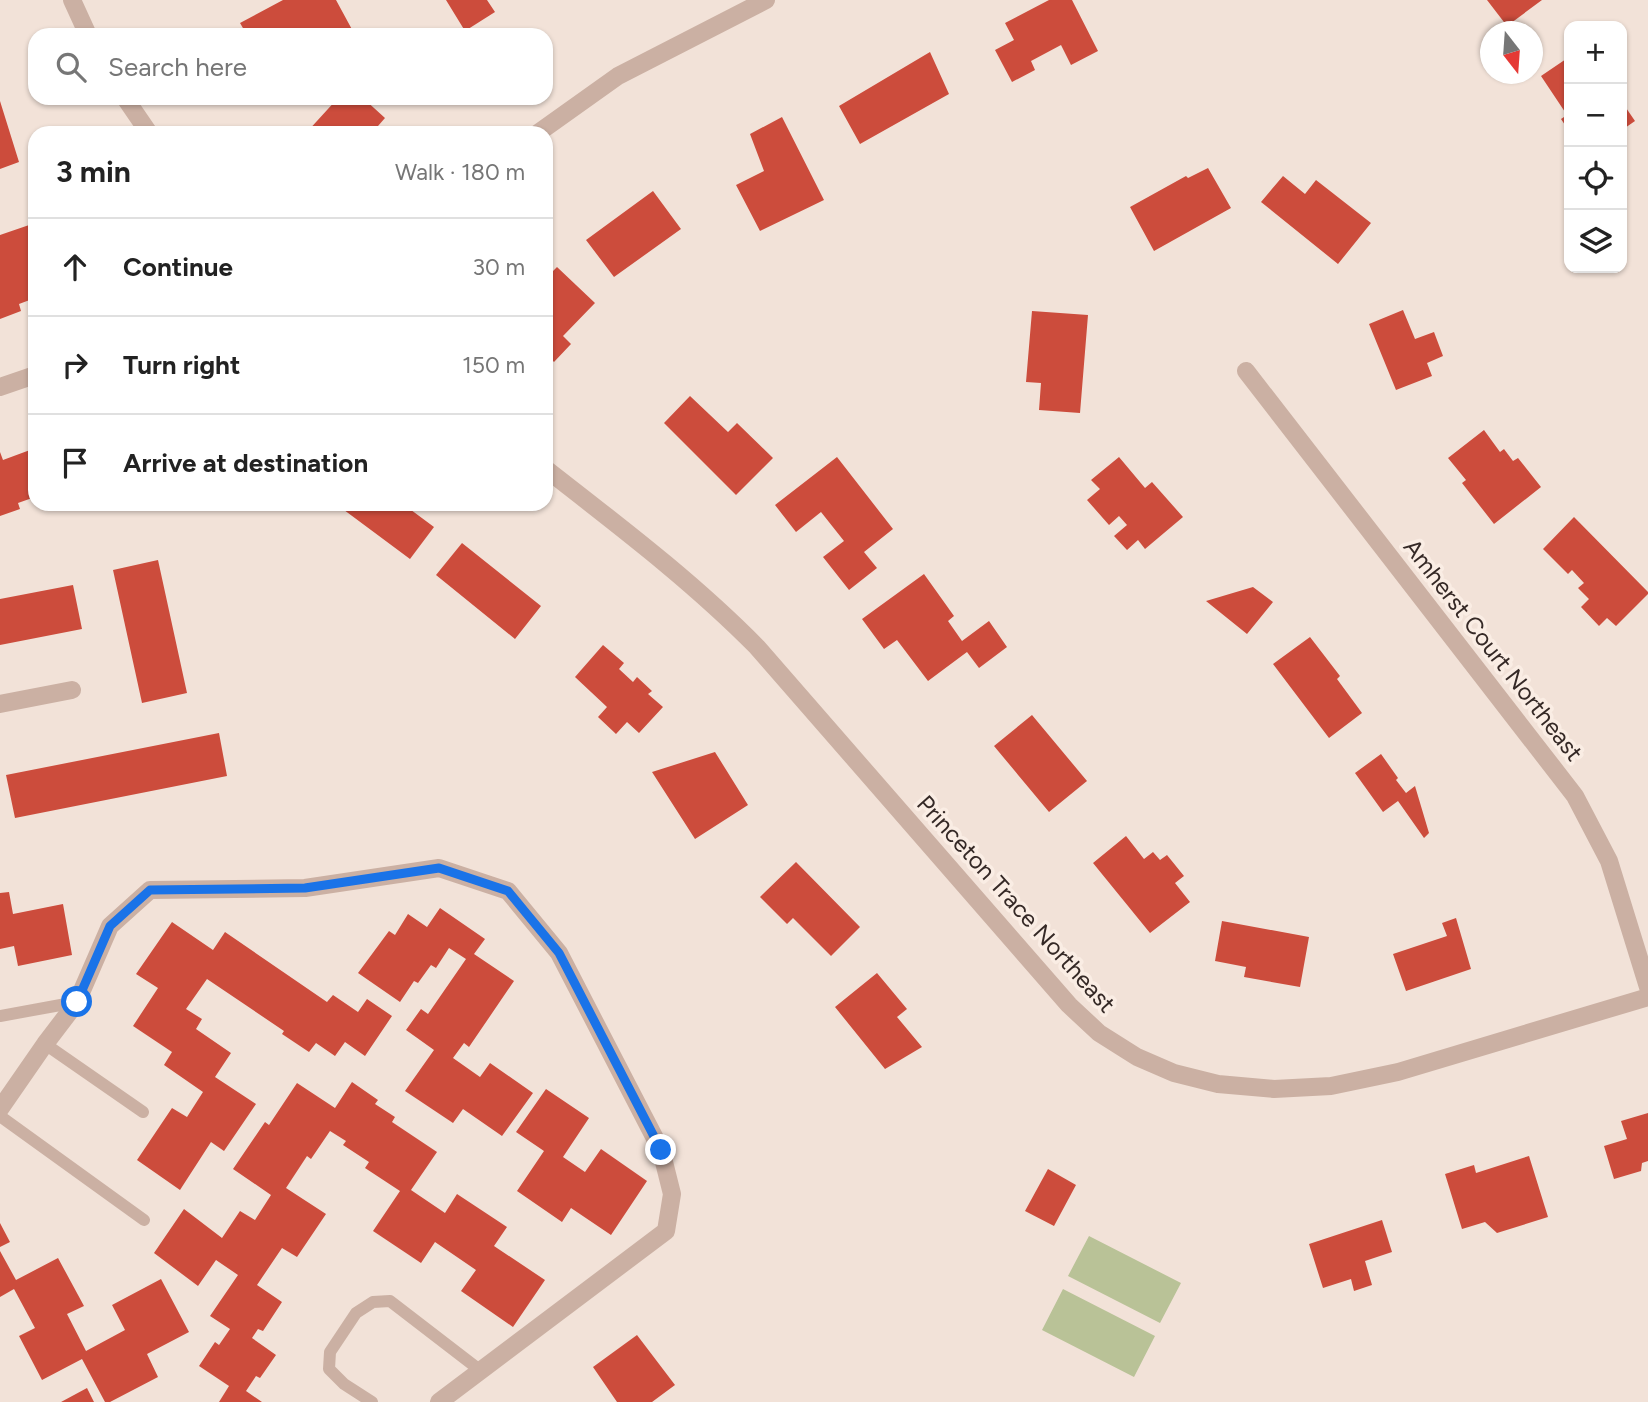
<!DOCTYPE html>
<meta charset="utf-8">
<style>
:root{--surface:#fff;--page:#f2f2f2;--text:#222;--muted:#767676;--line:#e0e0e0}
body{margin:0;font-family:Figtree,sans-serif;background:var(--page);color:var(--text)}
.controls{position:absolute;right:21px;top:21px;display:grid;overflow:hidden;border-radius:14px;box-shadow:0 2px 5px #0004}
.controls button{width:63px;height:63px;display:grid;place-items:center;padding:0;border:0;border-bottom:2px solid var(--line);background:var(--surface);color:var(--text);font:35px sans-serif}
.compass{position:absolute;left:1480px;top:21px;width:63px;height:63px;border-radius:50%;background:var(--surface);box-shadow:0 2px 5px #0004;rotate:163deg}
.stop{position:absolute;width:21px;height:21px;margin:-16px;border:5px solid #1a73e8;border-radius:50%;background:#fff}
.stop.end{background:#1a73e8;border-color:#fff;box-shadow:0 2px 7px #0008}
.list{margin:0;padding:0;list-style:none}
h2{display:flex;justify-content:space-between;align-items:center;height:91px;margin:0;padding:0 28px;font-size:30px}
h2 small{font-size:23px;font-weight:400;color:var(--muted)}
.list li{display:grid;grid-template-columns:46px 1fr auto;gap:21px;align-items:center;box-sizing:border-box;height:98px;padding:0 28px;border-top:2px solid var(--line)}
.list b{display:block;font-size:26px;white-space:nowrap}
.list em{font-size:23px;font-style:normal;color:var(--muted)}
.icon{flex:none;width:38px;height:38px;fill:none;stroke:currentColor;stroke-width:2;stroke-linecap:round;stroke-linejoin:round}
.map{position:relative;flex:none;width:1648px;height:1402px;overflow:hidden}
.search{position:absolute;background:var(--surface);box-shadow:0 2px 5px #0004;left:28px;top:28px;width:525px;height:77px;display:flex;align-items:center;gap:18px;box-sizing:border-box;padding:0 24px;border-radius:21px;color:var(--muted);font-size:26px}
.panel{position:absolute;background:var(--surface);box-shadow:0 2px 5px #0004;left:28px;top:126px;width:525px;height:385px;border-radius:21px}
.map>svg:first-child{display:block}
</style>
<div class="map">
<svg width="1648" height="1402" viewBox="0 0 1648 1402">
<rect width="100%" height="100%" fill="#f2e2d8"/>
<path fill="#b9c297" d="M1089,1236L1181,1283L1160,1323L1068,1276Z
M1063,1289L1155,1336L1134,1377L1042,1330Z"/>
<path fill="#cc4c3c" d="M283,0H336L355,35H303L301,32L295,35H247L240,23Z
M446,0H487L495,12L465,31Z
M1049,0H1072L1098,51L1071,65L1061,45L1031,61L1035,70L1012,82L995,50L1014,40L1005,23Z
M1487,0H1542L1507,26Z
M930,52L949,94L860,144L839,106Z
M1569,57V131L1561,119L1567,115L1541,76Z
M338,98H363L385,118L378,126L386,133H306Z
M0,101L19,162L0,169Z
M1622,102L1635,121L1622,130Z
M782,117L824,200L760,231L736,185L764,171L750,134Z
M1208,168L1231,208L1154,251L1130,207L1186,176L1188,178Z
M1283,176L1305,194L1316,180L1371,223L1338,264L1261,202Z
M653,191L681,229L614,277L586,240Z
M35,223V298L19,304L21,311L0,319V235Z
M557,267L595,303L563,336L571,344L554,362L546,354V278Z
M1403,310L1415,339L1434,332L1443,356L1427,363L1432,376L1396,390L1369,324Z
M1032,311L1088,315L1080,413L1039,410L1041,383L1026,382Z
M690,396L728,432L737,423L773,458L736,495L664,423Z
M1484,430L1500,452L1504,449L1513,461L1518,458L1541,487L1494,524L1462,483L1466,480L1448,458Z
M30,450L35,464V497L18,503L20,509L0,516V452L3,460Z
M837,457L893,529L864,552L877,568L849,590L823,557L844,541L821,512L796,532L775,505Z
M1119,457L1145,488L1152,482L1183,517L1145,549L1138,540L1127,550L1114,536L1127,525L1119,516L1109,525L1087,500L1100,489L1091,480Z
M336,504H403L434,527L410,559Z
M1574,517L1648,592V594L1616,626L1607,618L1599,626L1581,607L1589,599L1578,588L1584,583L1572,570L1568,574L1543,549Z
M462,543L541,606L515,639L436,575Z
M158,560L187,693L142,703L113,570Z
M924,574L954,616L948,621L962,641L989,621L1007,647L979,668L967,652L928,681L897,640L884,649L862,619Z
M73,585L82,629L0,645V599Z
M1253,587L1273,602L1247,634L1206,601Z
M1310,637L1340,676L1337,679L1362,713L1329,738L1273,664Z
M603,645L624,663L619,669L633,682L637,677L652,691L648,694L663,707L639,733L627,722L616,734L598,717L607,707L575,677Z
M1032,715L1087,781L1049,812L994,746Z
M219,733L227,776L15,818L6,775Z
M715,752L748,805L695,839L652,772Z
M1381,754L1398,778L1396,780L1406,793L1415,786L1429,833L1424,838L1398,801L1383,812L1355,773Z
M1126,836L1144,859L1153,852L1160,860L1167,855L1184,876L1175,883L1190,902L1150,933L1093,863Z
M796,862L860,927L831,956L793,918L787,924L760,897Z
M9,892L13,914L63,904L72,955L18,966L14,946L0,949V893Z
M440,908L485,939L474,954L514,981L469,1047L464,1043L453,1058L480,1077L490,1063L533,1093L502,1136L463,1109L453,1123L405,1091L434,1050L406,1030L421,1009L428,1014L466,959L449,948L436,968L431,965L418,983L414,981L400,1002L358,973L389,931L395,935L408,914L427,927Z
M1456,918L1471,969L1406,991L1393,954L1447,936L1442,923Z
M1222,921L1309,937L1300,987L1244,977L1246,967L1215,961Z
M172,922L213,950L225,932L327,1002L333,995L358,1012L367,999L392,1016L365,1056L345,1042L335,1056L316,1043L309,1052L282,1034L284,1031L207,979L186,1009L202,1019L196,1029L231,1053L215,1077L256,1104L224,1151L211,1142L180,1190L137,1160L172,1108L187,1117L203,1092L164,1065L172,1052L133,1026L158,988L136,974Z
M877,973L907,1009L897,1017L922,1047L885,1069L835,1007Z
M352,1082L378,1100L375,1104L395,1117L392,1122L437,1152L411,1190L445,1213L457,1194L507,1227L494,1246L545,1280L513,1327L461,1291L476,1270L435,1242L421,1263L373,1231L400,1191L365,1168L369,1162L343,1145L346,1141L330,1131L311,1159L307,1156L286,1188L326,1214L297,1257L282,1248L257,1285L282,1302L263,1331L258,1329L252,1338L276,1355L260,1378L256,1376L246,1391L262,1402H219L229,1386L199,1366L215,1342L219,1345L230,1329L210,1316L238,1275L216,1260L198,1286L154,1253L184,1209L222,1238L240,1211L255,1220L271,1195L233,1169L265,1122L269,1125L297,1083L335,1108Z
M546,1089L589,1118L563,1157L585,1172L601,1149L647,1181L611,1235L571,1208L562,1222L517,1191L544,1151L516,1132Z
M1648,1113V1161L1642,1163L1641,1171L1614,1179L1604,1146L1627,1139L1621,1121Z
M1529,1156L1548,1217L1497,1233L1485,1222L1462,1229L1445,1174L1474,1165L1476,1173Z
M1048,1169L1076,1185L1054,1226L1025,1211Z
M1382,1220L1392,1252L1365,1261L1372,1285L1354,1291L1351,1279L1323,1288L1309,1244Z
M0,1223L10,1242L0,1247Z
M0,1251L16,1280L58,1258L84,1306L67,1314L86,1351L125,1330L112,1305L161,1279L189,1332L147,1354L158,1377L110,1402H105L82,1359L42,1380L19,1336L35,1328L14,1289L0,1297Z
M637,1335L675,1385L652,1402H617L593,1367Z
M87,1388L94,1402H61Z"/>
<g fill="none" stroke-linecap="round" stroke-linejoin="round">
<path stroke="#cbb0a3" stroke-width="12" d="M0,1016L77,1002
M45,1044L143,1112
M0,1116L144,1220
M372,1402L344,1384L329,1369L330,1352L356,1313L373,1302L390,1301L481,1371"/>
<path stroke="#cbb0a3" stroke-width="18" d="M72,0L88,35
M125,98L149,133
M538,133L618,76L766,0
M1246,371L1575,796L1609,861L1648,987
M0,387L35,375
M546,469C619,526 692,581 757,647L1069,1005L1099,1033L1137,1057L1174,1073L1218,1084L1274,1089L1331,1086L1398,1072L1648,997
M0,704L72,690
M0,1109L45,1044L77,1002L110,926L150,890L305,888L439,868L508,891L559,953L661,1150L672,1194L666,1231L439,1402"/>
</g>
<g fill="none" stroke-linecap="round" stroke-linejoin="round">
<path stroke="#1a73e8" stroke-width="9" d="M77,1002L110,926L150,890L305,888L439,868L508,891L559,953L661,1150"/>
</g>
<g text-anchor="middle" stroke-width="7" stroke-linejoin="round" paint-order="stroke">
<g font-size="24" fill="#352926" stroke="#faede4">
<text transform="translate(1493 650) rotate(52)" y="8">Amherst Court Northeast</text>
<text transform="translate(1016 904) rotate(48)" y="8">Princeton Trace Northeast</text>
</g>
</g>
</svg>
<div class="controls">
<button>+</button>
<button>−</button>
<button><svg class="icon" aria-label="locate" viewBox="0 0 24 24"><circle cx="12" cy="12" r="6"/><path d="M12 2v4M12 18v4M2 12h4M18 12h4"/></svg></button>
<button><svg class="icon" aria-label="layers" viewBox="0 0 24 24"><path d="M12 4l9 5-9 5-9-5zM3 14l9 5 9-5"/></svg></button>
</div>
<svg class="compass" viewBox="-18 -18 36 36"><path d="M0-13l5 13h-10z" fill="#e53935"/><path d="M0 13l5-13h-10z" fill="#767676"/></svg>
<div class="stop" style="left:77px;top:1002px"></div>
<div class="stop end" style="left:661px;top:1150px"></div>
<div class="search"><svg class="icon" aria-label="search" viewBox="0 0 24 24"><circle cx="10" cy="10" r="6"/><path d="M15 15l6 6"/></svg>Search here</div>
<section class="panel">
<h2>3 min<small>Walk · 180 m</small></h2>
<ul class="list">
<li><svg class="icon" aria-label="ahead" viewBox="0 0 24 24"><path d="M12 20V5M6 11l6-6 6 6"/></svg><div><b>Continue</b></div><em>30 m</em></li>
<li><svg class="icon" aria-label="right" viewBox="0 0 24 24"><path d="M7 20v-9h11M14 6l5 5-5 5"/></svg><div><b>Turn right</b></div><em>150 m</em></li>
<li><svg class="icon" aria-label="arrive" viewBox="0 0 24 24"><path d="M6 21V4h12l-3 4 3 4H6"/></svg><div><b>Arrive at destination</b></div></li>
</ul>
</section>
</div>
